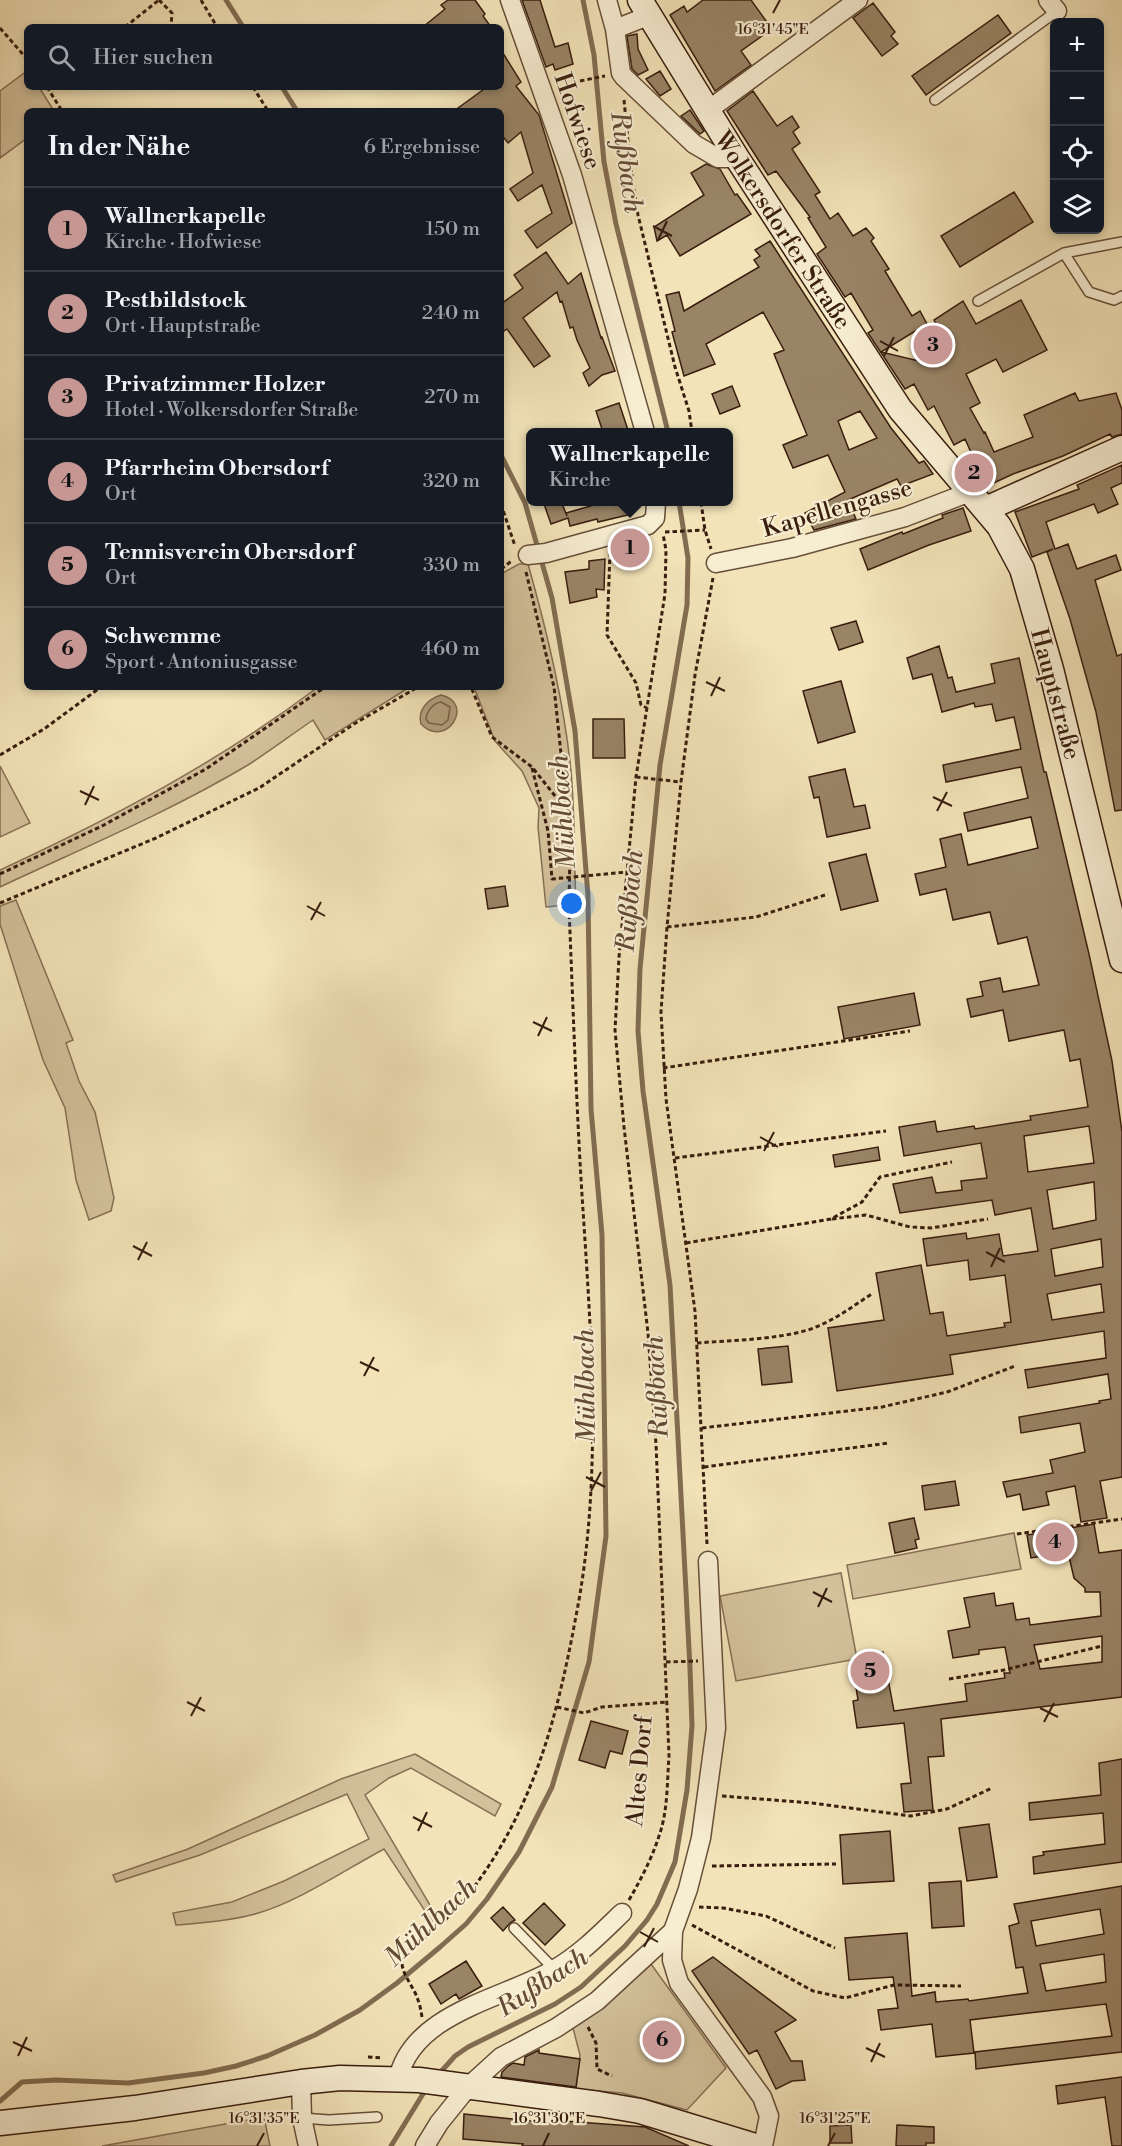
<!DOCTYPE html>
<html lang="de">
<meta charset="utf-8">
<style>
:root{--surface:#171b24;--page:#20242c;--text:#f1f3f6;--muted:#9ea1a6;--line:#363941;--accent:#c59692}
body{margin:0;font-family:"Libre Bodoni",serif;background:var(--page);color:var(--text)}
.controls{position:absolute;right:18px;top:18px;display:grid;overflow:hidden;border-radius:9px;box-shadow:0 3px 9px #0003}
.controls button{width:54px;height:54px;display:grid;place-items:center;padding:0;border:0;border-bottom:2px solid var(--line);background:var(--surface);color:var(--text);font:30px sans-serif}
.you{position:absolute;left:572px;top:904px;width:21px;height:21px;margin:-15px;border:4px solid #fff;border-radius:50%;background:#1a73e8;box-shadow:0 0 0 9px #1a73e833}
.badge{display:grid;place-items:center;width:39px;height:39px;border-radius:50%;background:var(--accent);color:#111;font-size:20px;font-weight:700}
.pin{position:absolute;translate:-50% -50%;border:3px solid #fff;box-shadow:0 2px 6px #0006}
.popup{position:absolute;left:526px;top:428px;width:207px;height:78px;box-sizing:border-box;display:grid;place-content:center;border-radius:9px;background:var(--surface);filter:drop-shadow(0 2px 4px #0005);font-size:20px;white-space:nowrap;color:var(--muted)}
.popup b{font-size:22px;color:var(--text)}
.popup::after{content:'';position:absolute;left:50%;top:100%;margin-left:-12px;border:12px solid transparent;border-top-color:var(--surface)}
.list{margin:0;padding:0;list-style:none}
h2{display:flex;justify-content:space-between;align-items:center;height:78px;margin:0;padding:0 24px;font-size:26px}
h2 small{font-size:20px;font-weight:400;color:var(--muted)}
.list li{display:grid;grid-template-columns:39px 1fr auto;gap:18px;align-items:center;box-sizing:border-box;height:84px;padding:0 24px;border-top:2px solid var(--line)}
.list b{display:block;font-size:22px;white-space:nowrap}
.list p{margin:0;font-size:20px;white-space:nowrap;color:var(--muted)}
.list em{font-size:20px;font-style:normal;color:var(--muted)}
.icon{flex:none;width:33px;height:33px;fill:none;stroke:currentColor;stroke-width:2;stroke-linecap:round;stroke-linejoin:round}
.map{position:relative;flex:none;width:1122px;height:2146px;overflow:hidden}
.search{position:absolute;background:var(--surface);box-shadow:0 3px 9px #0003;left:24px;top:24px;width:480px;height:66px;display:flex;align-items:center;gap:15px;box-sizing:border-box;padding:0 21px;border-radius:9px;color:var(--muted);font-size:22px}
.panel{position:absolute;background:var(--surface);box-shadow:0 3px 9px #0003;left:24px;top:108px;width:480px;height:582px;border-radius:9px}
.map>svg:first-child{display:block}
</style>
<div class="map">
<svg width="1122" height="2146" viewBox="0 0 1122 2146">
<rect width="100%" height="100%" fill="#f2e3b8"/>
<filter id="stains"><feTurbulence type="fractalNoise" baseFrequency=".00333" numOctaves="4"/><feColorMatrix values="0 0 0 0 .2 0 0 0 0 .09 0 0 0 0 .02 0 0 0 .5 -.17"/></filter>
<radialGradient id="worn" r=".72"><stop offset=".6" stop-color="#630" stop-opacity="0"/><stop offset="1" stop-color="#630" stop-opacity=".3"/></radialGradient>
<path fill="#d3c19b" stroke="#866f54" stroke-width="1.5" d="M27,71V87H39L54,111H27V138L0,158V91Z
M519,564H528C547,631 564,701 571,771C575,815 574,860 576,904L546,907L538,827L539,808L522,771L495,741L474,687H501V574Z
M318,687H410L325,740L313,720C291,735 270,751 248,765C169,812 83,848 0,887V870C112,818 219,762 318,687Z
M0,766L30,823L0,837Z
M16,900L73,1040L66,1043L79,1081L95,1112L114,1198L111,1211L89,1220L76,1180L65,1108L43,1060L0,924V906Z
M1014,1533L1021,1569L853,1599L847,1565Z
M841,1573L857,1659L736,1681L720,1596Z
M415,1754L501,1804L495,1816L411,1768L389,1778L365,1795L440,1922L435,1926L384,1849C345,1870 296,1903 255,1914C229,1921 202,1923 176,1925L173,1913L232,1902L284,1881L369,1839L347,1794L200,1855L116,1882L113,1875L188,1849L341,1779Z
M651,1964L726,2068L687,2110L622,2093L576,2089L580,2055L573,2028Z
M264,2117L270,2146H102Z"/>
<path fill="#b3a07e" stroke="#826c51" stroke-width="1.5" d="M441,695C476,703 446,750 421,724C417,710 428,699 441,695Z"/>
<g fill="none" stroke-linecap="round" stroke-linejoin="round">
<path stroke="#765e46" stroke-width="1.5" d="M441,702L450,707L448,720L442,725L429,723L426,719C427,711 433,703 441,702Z"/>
<path stroke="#826c51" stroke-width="5" d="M226,0L243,27
M583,0L594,55L604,162L616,224L668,432
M282,87L297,111
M438,2075L455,2056L468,2047L555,2004L581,1987L625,1946L647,1920L657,1904L675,1862L687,1790L692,1726L690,1668L670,1285L643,1091L638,1031L640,969L660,765L687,605L688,558L679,502
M0,2101L22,2082L56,2080L128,2083L204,2073L236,2066L267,2056L315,2035L360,2010L397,1983L440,1947L466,1924L487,1899L519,1852L552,1787L589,1662L606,1536L602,1235L591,1109L588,896L575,731L552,598L525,503L501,455
M391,2146L426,2089"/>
</g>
<path fill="#998466" stroke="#391d0e" stroke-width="1.5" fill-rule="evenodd" d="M448,0H475L485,14L483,16L491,27H423L445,9L441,5Z
M522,0H540L555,47L568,43L573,64L555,70L553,64L546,67Z
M703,0H751L772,29L741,51L751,65L715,91L670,15L684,6L687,12Z
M873,3L895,32L891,36L898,44L882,56L853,18Z
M998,15L1011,33L926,95L912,76Z
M637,34L638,49L648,70L638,75L632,69L627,36Z
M501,50L521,82L516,86L539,115L572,223L537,248L525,231L552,213L542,185L518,201L510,189L533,173L521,132L508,143L501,134V111H454L487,87H501Z
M660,71L671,89L660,96L646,79Z
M753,91L777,126L792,116L799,127L793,132L800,143L792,149L820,192L815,195L830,219L838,213L853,236L866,228L874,238L871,241L889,269L885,271L912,316L920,311L927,324L881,352L919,361L947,344L934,320L963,301L976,324L1021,300L1047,350L1003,372L996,359L966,374L980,403L970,408L984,433L985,432L994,452L1033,437L1024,415L1075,393L1079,401L1116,393L1122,410V434L1112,437L1110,434L1063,456L1013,474L985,487L975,470L978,468L965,439L954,445L934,406L928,410L914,384L905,389L868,333L873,330L851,293L845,297L817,254L826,247L808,218L810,217L776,171L768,175L727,111Z
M690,110L704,131L700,134L681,116Z
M706,164L720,169L735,195L737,194L751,214L680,256L667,235L657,241L654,227L704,195L691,173Z
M1014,192L1033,222L960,267L941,236Z
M770,241L891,428L919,463L924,461L933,474L901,486L897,479L848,500L856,519L814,530L805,513L845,492L828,455L793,468L783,445L807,435L774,354L784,350L763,312L706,344L715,364L684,376L672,332L675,331L666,295L679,292L684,311L759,267L754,260L760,256L755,250ZM860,411L877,438L849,450L838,421Z
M546,252L568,284L581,273L601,338L602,337L615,371L602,375L589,386L583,373L590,368L577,340L573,327L570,328L562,301L560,302L557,292L523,318L550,356L534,367L507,329L501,333V304L523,288L514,275Z
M732,386L740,406L720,414L712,394Z
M619,403L628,430L619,432H603L596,411Z
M1122,465V483L1111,488L1118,504L1098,513L1094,504L1046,522L1055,549L1068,544L1077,569L1116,555L1121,570L1095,580L1117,656L1122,654V810L1115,811L1096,712L1070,619L1047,552L1053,549L1032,557L1015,512L1079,489L1077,485Z
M543,501H561L567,516L566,513L608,501H625L628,515L598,522L597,519L570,526L568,518L551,524Z
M963,508L971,531L929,545L868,570L860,549L902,532L903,534L943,518L942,515Z
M605,559L604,590L596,589L597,597L570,603L565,572L589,569V561Z
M856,621L863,642L839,650L831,628Z
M939,646L948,678L952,677L956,692L995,683L991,664L1019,658L1044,772H1046L1089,954L1112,1061L1122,1132V1477L1100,1481L1107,1518L1081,1522L1075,1486L1046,1492L1049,1505L1023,1510L1020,1494L1007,1497L1003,1482L1053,1473L1050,1460L1085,1452L1080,1423L1021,1433L1019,1417L1100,1403L1099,1401L1111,1399L1108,1374L1028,1388L1025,1370L1106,1358L1104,1331L950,1355L953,1374L837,1391L828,1328L884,1320L876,1273L921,1265L930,1314L943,1312L947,1336L1005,1327L1004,1323L1011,1322L1005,1275L970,1280L968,1260L927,1266L923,1239L966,1233L967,1239L999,1234L1003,1256L1038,1251L1031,1208L995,1215L992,1200L900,1213L893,1184L932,1177L936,1193L962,1190L961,1181L987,1178L981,1143L904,1156L899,1127L935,1121L937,1132L974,1126L975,1129L1031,1120L1030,1116L1088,1107L1080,1059L1070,1061L1064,1030L1009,1041L1003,1010L971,1017L967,999L983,996L980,982L1000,978L1003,992L1039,985L1027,937L998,944L990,912L953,920L946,889L920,895L915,874L946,867L940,839L961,834L968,865L1038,848L1031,817L968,831L964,813L1028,798L1021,767L946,782L943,765L1021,749L1014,717L996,721L992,704L975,707L974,703L942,712L932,674L913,679L907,658ZM1089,1126L1094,1163L1028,1172L1024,1136ZM1094,1182L1096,1220L1053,1229L1047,1190ZM1101,1239L1103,1267L1055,1276L1051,1249ZM1101,1284L1104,1312L1052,1320L1047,1294Z
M841,681L855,732L818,743L803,691Z
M593,719H624L625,758H593Z
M845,769L854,807L865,805L870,828L827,837L819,797L814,798L809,777Z
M866,854L878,901L841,910L829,863Z
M505,886L508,906L488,909L485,889Z
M914,993L920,1025L844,1039L838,1007Z
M878,1147L880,1160L835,1167L833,1155Z
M788,1346L792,1382L762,1385L758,1349Z
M955,1481L959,1505L925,1510L922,1486Z
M914,1518L919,1539L915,1540L917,1548L895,1553L889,1523Z
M1094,1524L1099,1553L1122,1550V1697L941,1719L944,1756L928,1757L933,1810L904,1812L901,1784L911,1783L904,1723L857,1728L853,1701L858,1700L852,1662L860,1660L859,1656L883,1652L894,1711L967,1701L965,1684L1005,1678L1004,1673H1010L1005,1647L979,1650V1654L953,1658L948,1631L970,1627L964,1598L994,1593L996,1606L1013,1603L1016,1620L1029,1618L1030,1625L1101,1616L1100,1592H1085V1588L1074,1578L1068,1552L1031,1558L1027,1535ZM1102,1636V1662L1040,1669L1034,1645Z
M591,1721L628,1731L622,1754L610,1751L605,1768L579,1760Z
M1122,1759V1862L1034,1874L1033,1857L1044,1855L1043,1852L1105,1844L1103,1813L1030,1820L1029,1803L1101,1795L1099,1763Z
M989,1824L997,1877L967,1881L959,1828Z
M890,1831L894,1881L843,1884L840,1835Z
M961,1881L964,1926L932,1928L929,1883Z
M1122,1886V2052L976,2069L975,2052L1112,2036L1106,2004L970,2020L974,2053L936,2057L932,2024L881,2030L878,2010L898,2008L893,1977L849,1980L845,1938L907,1933L912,1996L935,1992L936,2002L968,1999L969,2001L1028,1993L1023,1967L1016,1968L1009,1926L1019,1923L1014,1904ZM1100,1909L1104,1934L1036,1946L1031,1921ZM1104,1954L1106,1982L1046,1991L1040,1964Z
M544,1903L565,1925L545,1945L523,1923Z
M503,1907L515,1920L510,1923L503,1931L491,1918Z
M713,1957L796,2020L775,2032L791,2061H802L805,2080L792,2081L776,2089L757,2050L749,2054L692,1971Z
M466,1961L482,1986L459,1999L456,1994L441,2004L429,1984Z
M539,2050V2053L580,2059L576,2087L501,2077L502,2072L508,2066L513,2063L524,2065L525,2057Z
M1122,2077V2146H1112L1105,2097L1058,2104L1056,2086Z
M464,2114L550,2123L551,2120L645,2127L689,2146H522L523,2144L463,2139Z
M851,2125L852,2143H830V2126Z
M897,2125L934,2127V2143H926V2146H896Z"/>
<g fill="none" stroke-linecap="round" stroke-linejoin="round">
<defs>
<path id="lane" d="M935,100L1057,11
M1064,253L1089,292L1114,300L1122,296
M978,301L1064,253L1122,242
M514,1928L554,1969
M302,2118L329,2120L377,2117"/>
<path id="street" d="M510,0L572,175L645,432
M607,0L615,29L621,73L624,77L694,144L718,158H737
M1048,0L1057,11
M615,29L648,16
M707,111L858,0
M528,555L546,553L648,525L655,518L656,502
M716,563L792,548L905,517L970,492
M708,1561L716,1728L701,1838L688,1889L673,1931L672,1960L679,1983L762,2097L769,2116L763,2146
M398,2079C413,2012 504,1999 555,1969C581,1954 601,1933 622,1913
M301,2082L302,2118L308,2146
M425,2146L439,2123L468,2087L501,2057L556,2028L597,2001L673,1931"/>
<path id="secondary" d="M640,0L737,158L900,409L999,526L1022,569L1051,669L1122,960
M986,509L1122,448
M0,2123L135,2108L301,2082L340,2078L419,2080L599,2104L640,2111L755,2146"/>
</defs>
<use href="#lane" stroke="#674e38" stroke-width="12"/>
<use href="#street" stroke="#674e38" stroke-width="21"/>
<use href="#secondary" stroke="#391d0e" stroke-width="27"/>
<path stroke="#391d0e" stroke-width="3" stroke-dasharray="4.5 3" stroke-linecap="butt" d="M159,0L172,13L171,27
M201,0L217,27
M125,27L159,0
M0,28L27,59
M47,87L62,111
M253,87L268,111
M559,89L580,81L605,76
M624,100L630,162L638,215L675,367L689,411L692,432
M701,502L705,530L711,549
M501,504L515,546
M665,532L705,530
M610,552L607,635L636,683L641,705L647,708
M501,569L513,560
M526,572L554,687L567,811
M0,755L44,729L101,687
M532,768L548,831L552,879L627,872
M636,777L681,782
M0,874L102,826L206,769L325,687
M0,903L156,838L259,788L354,724L418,687
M667,927L756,917L828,894
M663,1068L910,1031
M675,1158L886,1131
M832,1219L866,1215L910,1227L931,1228L988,1219
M686,1243L831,1219L862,1202L880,1177L952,1162
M697,1343C733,1340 773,1340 808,1330C832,1322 852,1307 873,1293
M702,1428L882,1407L947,1392L1015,1366
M704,1467L889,1443
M1017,1534L1122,1519
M707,1544L695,1311L666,1099L661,1012L667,927L681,782L695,675L713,578
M666,1662L698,1661
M949,1679L1004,1670L1102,1646
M557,1707L584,1713L602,1707L668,1702
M722,1796L812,1803L911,1816L947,1809L992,1788
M712,1866L836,1864
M629,1900C641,1879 652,1858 659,1836C668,1811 667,1782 669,1756L656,1444L648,1333L624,1127L615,1030L619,957L636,777L665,594L666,550L663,534
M699,1907L723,1908L766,1916L835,1948
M692,1925L813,1991L845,1998L894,1985L961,1986
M422,2017C421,2011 420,2005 418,2000C414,1986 398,1971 403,1957C406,1950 414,1946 420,1941C443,1925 460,1905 477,1883C536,1801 558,1713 576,1616C603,1479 591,1333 582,1195C576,1099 573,1003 569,908L570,847L567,811L532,767L492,737L471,687
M588,2027L596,2043L597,2069L612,2076
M368,2057L382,2058"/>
<use href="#lane" stroke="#f7edd1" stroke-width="9"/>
<use href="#street" stroke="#f7edd1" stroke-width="18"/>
<use href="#secondary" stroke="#f7edd1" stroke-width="24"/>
</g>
<path fill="none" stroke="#391d0e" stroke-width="2" d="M773,13L780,0M653,226L672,236M658,240L667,221M880,341L898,351M884,356L894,337M706,682L725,691M711,696L720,677M80,791L99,800M933,797L952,806M85,805L94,786M937,811L947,792M307,906L325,916M311,920L321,902M533,1022L552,1031M538,1036L547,1017M760,1137L778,1147M764,1151L774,1132M133,1246L152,1256M986,1252L1005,1262M138,1260L147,1242M991,1267L1000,1248M360,1362L379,1371M364,1376L374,1357M586,1477L605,1487M591,1491L601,1472M813,1592L832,1602M818,1607L827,1588M187,1702L205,1711M1040,1708L1058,1717M191,1716L201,1697M1044,1722L1054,1703M413,1817L432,1827M418,1831L427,1812M640,1932L658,1942M644,1947L654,1928M13,2042L32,2051M866,2048L885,2057M18,2056L27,2037M871,2062L880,2043M257,2146L264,2133M543,2146L549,2133M828,2146L835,2133"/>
<g text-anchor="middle" stroke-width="4.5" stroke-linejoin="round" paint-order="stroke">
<g font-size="24" fill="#391d0e" stroke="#f7edd1">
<text transform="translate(578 121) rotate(71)" y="8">Hofwiese</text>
<text transform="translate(783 230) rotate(57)" y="8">Wolkersdorfer Straße</text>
<text transform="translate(837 508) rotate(-16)" y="8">Kapellengasse</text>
<text transform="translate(1056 694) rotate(75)" y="8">Hauptstraße</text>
<text transform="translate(639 1771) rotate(-85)" y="8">Altes Dorf</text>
</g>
<g font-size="26" font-style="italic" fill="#644b35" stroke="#f7edd1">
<text transform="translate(627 162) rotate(82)" y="9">Rußbach</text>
<text transform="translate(562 812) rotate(-94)" y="9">Mühlbach</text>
<text transform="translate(629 901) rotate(-85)" y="9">Rußbach</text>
<text transform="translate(585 1386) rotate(-91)" y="9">Mühlbach</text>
<text transform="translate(656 1387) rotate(-93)" y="9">Rußbach</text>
<text transform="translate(430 1922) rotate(-43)" y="9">Mühlbach</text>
<text transform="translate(542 1982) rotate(-33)" y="9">Rußbach</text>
</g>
</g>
<g font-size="15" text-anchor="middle" fill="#391d0e" stroke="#f7edd1" stroke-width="4.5" stroke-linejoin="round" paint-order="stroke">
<text x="773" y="34">16°31'45"E</text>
<text x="264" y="2123">16°31'35"E</text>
<text x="549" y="2123">16°31'30"E</text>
<text x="835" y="2123">16°31'25"E</text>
</g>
<rect width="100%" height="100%" filter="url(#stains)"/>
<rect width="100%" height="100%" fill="url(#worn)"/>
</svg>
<div class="controls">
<button>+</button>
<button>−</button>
<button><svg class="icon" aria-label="locate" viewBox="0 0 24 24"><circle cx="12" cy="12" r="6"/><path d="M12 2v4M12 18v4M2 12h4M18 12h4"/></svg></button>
<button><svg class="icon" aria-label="layers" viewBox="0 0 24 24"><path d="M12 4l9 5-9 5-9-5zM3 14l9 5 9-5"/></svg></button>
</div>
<div class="you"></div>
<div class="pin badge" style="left:630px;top:548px">1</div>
<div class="popup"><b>Wallnerkapelle</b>Kirche</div>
<div class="pin badge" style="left:974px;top:473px">2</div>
<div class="pin badge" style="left:933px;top:345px">3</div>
<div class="pin badge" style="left:1055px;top:1542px">4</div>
<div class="pin badge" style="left:870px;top:1671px">5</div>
<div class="pin badge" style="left:662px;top:2040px">6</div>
<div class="search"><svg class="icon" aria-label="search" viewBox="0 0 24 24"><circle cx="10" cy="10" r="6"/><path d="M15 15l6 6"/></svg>Hier suchen</div>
<section class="panel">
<h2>In der Nähe<small>6 Ergebnisse</small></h2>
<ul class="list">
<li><span class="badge">1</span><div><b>Wallnerkapelle</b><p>Kirche · Hofwiese</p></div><em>150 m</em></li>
<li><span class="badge">2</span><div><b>Pestbildstock</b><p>Ort · Hauptstraße</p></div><em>240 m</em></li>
<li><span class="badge">3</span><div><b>Privatzimmer Holzer</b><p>Hotel · Wolkersdorfer Straße</p></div><em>270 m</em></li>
<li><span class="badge">4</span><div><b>Pfarrheim Obersdorf</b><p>Ort</p></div><em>320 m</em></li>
<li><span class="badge">5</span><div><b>Tennisverein Obersdorf</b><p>Ort</p></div><em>330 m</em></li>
<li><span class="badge">6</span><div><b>Schwemme</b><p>Sport · Antoniusgasse</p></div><em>460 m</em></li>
</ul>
</section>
</div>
